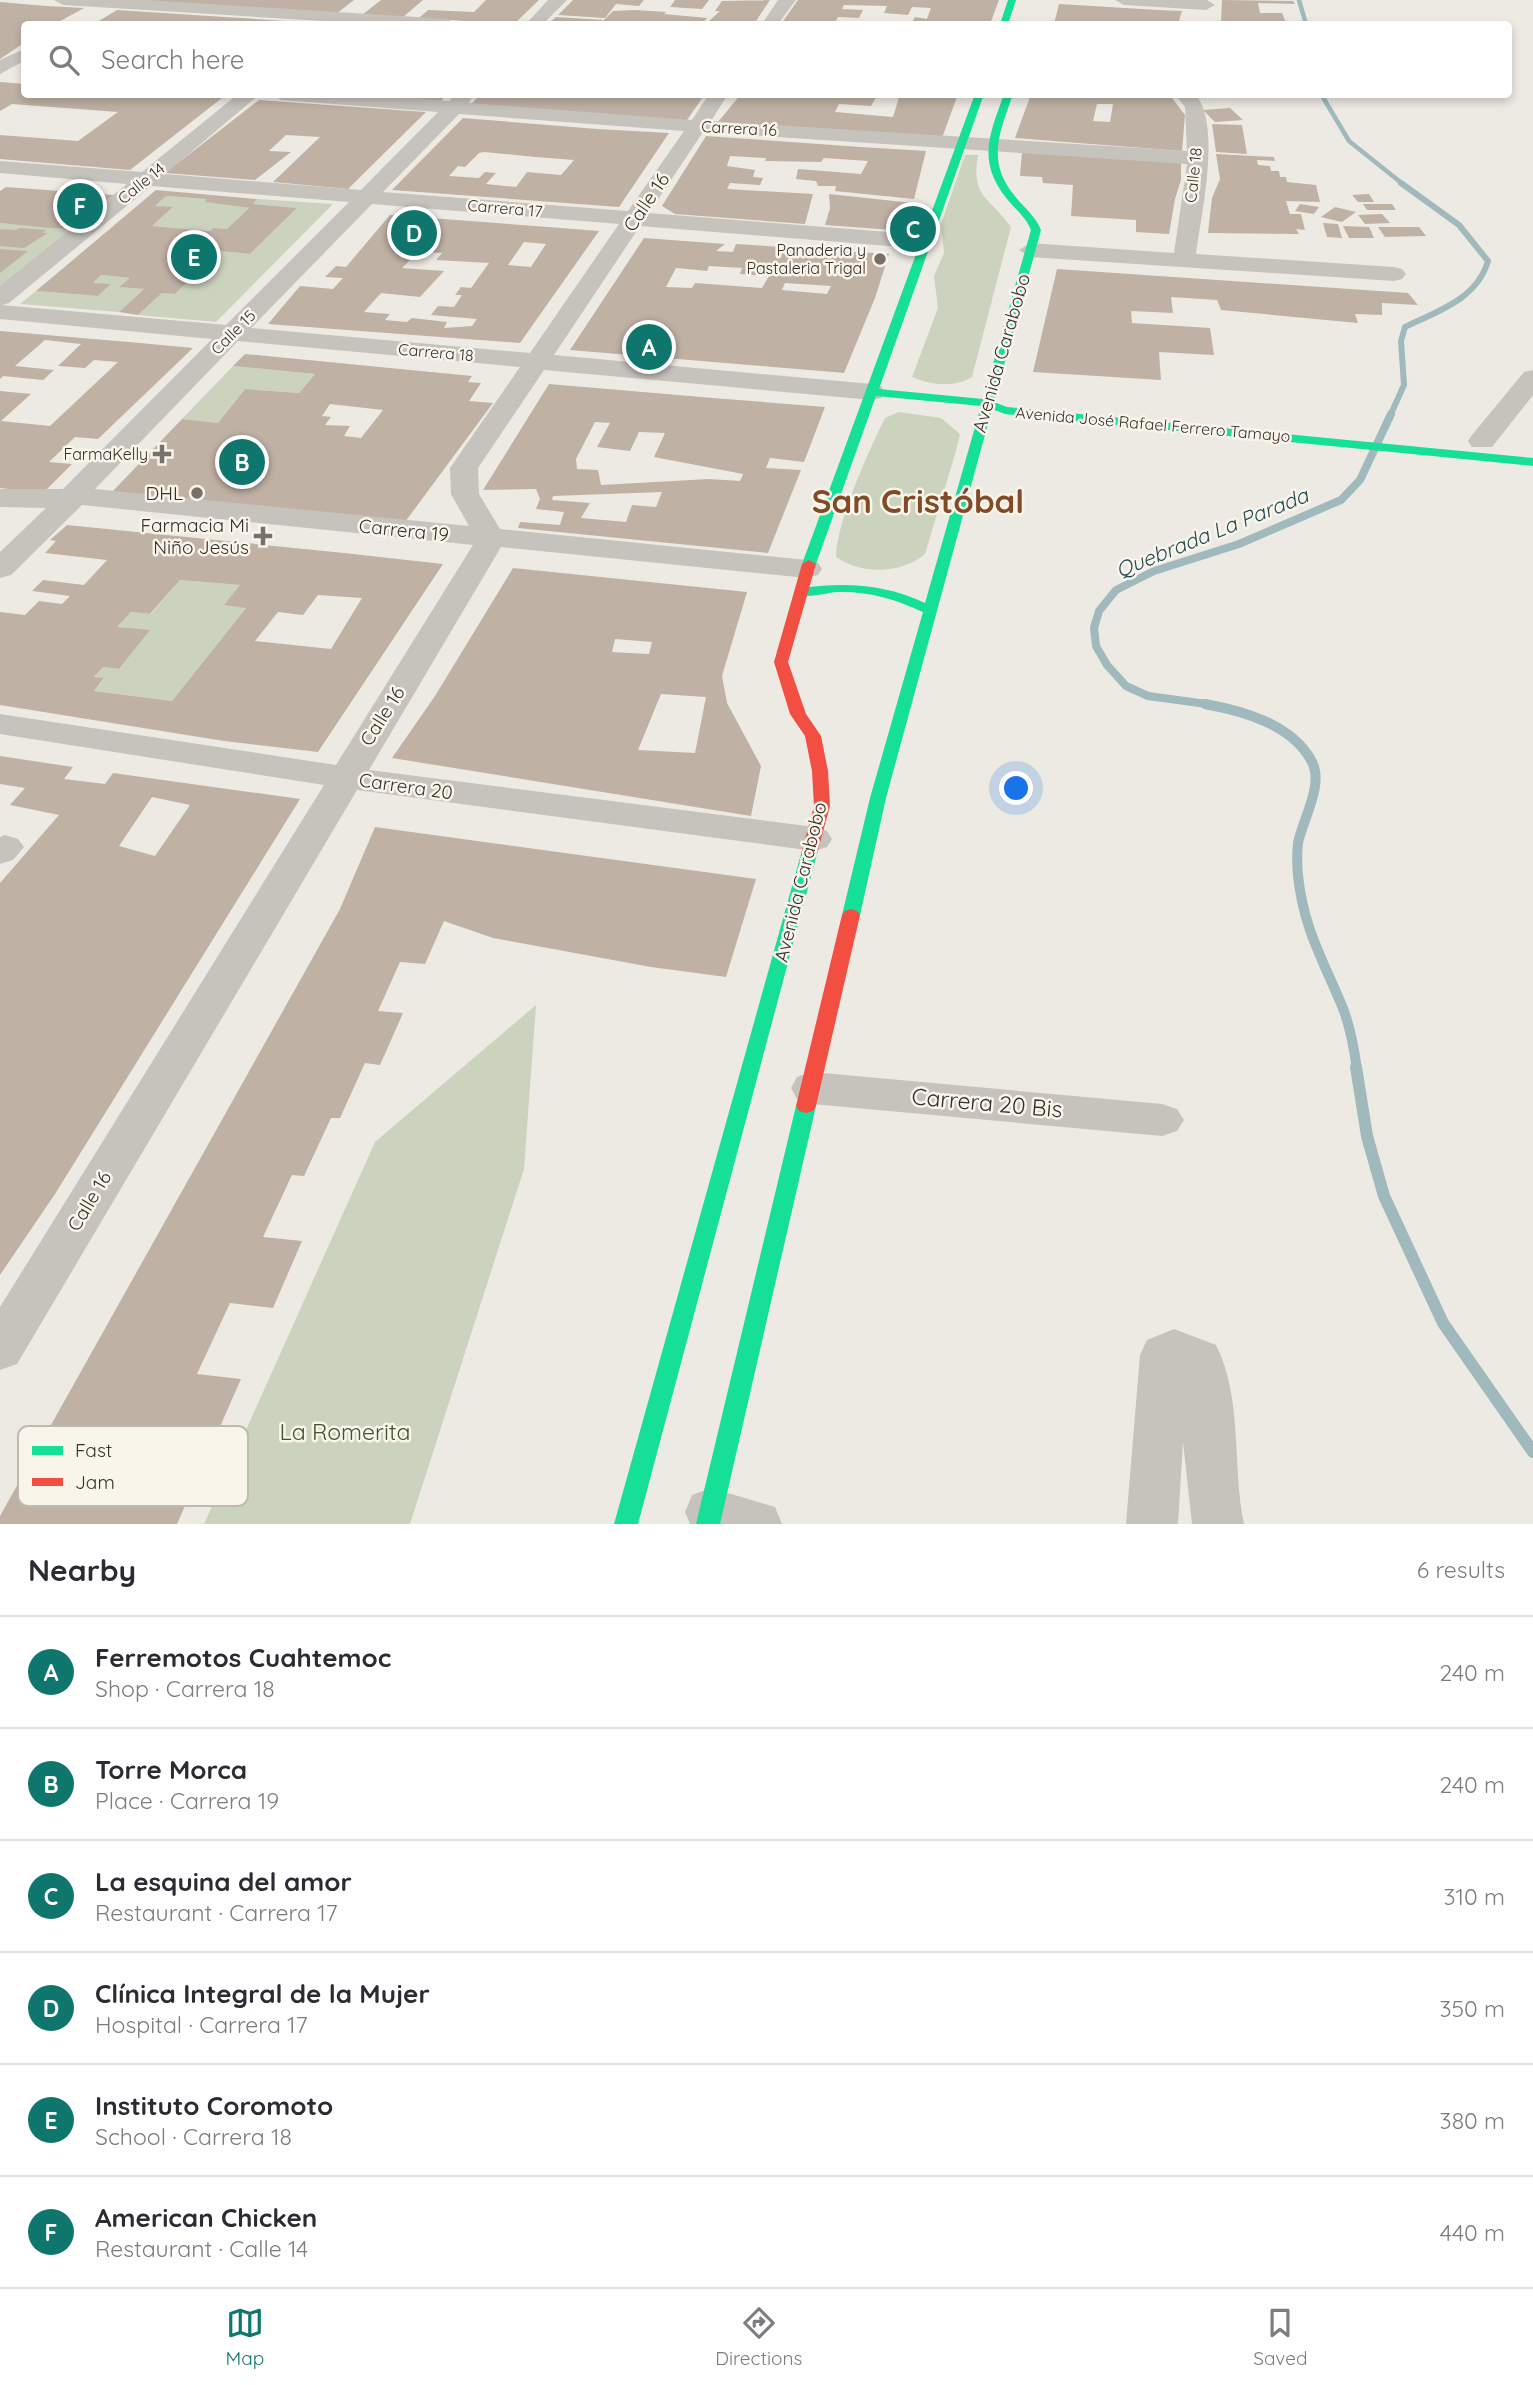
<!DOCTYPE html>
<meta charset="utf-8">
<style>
:root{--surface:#fff;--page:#f7f7f7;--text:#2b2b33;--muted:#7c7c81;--line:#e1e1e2;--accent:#0f766e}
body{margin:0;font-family:Quicksand,sans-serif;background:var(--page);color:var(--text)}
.you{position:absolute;left:1017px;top:789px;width:24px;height:24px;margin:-18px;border:5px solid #fff;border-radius:50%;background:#1a73e8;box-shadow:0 0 0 10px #1a73e833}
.badge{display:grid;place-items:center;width:46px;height:46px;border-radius:50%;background:var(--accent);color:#fff;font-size:23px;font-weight:700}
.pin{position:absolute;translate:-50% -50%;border:4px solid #fff;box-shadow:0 2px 7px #0006}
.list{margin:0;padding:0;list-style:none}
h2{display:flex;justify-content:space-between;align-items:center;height:91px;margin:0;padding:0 28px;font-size:30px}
h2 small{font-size:23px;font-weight:400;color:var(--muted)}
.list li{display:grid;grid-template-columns:46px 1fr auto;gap:21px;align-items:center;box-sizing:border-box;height:112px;padding:0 28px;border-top:2px solid var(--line)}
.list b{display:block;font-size:26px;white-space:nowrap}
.list p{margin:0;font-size:23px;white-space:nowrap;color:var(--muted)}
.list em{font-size:23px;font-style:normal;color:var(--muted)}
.icon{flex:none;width:38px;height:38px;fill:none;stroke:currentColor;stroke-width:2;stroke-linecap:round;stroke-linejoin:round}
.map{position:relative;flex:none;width:1533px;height:1524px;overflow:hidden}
.search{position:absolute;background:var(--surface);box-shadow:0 4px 10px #0003;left:21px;right:21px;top:21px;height:77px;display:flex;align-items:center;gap:18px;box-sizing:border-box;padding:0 24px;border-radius:7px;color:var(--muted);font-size:26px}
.sheet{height:763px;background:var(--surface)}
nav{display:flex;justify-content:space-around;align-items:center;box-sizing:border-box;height:98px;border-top:2px solid var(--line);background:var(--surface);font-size:19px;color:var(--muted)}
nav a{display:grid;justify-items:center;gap:4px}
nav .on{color:var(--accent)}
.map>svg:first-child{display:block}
</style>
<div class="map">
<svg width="1533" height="1524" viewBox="0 0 1533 1524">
<rect width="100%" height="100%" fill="#edeae3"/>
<path fill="#cbd3be" d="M965,155H978C971,198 988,195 1011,227L972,377C954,388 931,385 912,377L938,308L934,276L944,253L941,224Z
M166,196L207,199L206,202L249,208L227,229L213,228L210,231L152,226L172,208L155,206Z
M257,199L333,204L216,322L138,315L162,293L175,294L220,251L250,254L297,208L253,204Z
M0,223L72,229L0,287Z
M101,275L130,278L120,287L144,289L119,312L20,304L36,291L98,296L110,285L93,283Z
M233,366L315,374L299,393L245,389L218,423L182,419Z
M899,412L941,418L960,434L956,451L925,554C902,574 861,575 836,557C836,523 869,450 885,418Z
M180,580L240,585L246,608L172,701L94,691L104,679L94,677L103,667L119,669L149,631L117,627L131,612L151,614Z
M536,1005L524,1169L410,1524H204L375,1142Z"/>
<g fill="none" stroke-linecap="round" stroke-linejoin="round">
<path stroke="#a0b9bd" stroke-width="4.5" d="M1299,0L1306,24
M1321,94L1349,141L1404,185"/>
<path stroke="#a0b9bd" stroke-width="6" d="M1390,416L1404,385L1401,341L1405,327C1438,311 1477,299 1488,261L1459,225L1401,183"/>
<path stroke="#a0b9bd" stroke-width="8" d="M1214,705L1148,696L1126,686L1107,665L1096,646L1094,628L1099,611L1116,590L1154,571L1239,544L1341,500L1360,480L1391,414"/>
<path stroke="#a0b9bd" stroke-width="10" d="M1205,704C1243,711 1291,724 1311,760C1325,784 1303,818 1298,843C1297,852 1297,865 1298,875C1303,927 1323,960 1342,1006C1350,1025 1354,1048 1357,1069"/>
<path stroke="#a0b9bd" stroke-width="12" d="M1356,1067L1367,1136L1384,1196L1443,1323L1533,1452"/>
</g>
<path fill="#c0b1a5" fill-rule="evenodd" d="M138,0H354L336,14Z
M381,0H423L402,18L362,15Z
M486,0H539L514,24L419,18L428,10L474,12Z
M573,0H644L639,6L616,4L605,18L558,15Z
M675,0H709L702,9L670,7Z
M770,0L754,24H706L720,11H715L722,1Z
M798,0H999L990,24H911L915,17L927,19L931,8L912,7L908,15L884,13L887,6L844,5L842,9L863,10L859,18L838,17L834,24H781Z
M1222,0L1293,1L1295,4L1258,3L1260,13H1282L1286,23L1221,24Z
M0,2L46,6L84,8L55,24H24V43L0,59Z
M1059,4L1158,10L1182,11L1178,24H1054Z
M117,10L300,22V24H94Z
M635,10L666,12L664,14L707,18L702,24H600L613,11Z
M556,17L603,20L599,24H548Z
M0,82L24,84V94H171L222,98L130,170L0,159V135L78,141L118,112L12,104L0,111Z
M377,94H447L440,102Z
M481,94H705L685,123L468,107Z
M741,94H878L871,106L839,104L835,112L893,117L900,94H958L942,138L718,122Z
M1031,94H1169L1185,115L1182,151L1065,142L1068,117L1065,142L1015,138ZM1097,104H1113L1110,122L1093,121Z
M259,100L426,112L348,189L273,182L320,137L286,135L269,151L291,152L255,180L165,173Z
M1230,108L1243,120L1215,122L1203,110Z
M463,118L597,129L669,133L619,207L392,190ZM484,152L536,157L574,160L561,175L527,172L516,187L486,184L496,173L485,172L479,178L449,176L458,166L465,167L479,153Z
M1212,124L1242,125L1247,154L1216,152Z
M706,136L861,147L926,151L914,199L835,191L836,186H818L816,181L796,179L798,169L861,174L868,161L824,158L821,162L765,161L766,158L730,156L727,166L755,170L753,177L763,178L760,185L730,183L727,189L813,194L805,224L675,214L662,206Z
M1022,152L1181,163V180L1175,199L1169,234L1136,232V220L1071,216L1073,185L1043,183L1042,177L1020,176Z
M1216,154L1274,157L1275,161L1257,160L1258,165L1270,166L1271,171H1279L1280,177H1286L1287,182L1316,185L1320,202L1286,201L1290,214H1301L1305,230L1296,229L1299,234L1208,233L1212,198L1220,179Z
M6,187L47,190L114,195L72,229L50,228L0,223V191Z
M156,190L257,199L253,204L297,208L250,254L220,251L175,294L162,293L138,315L119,312L144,289L119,287L130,278L101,275L93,283L111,284L98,296L36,291ZM166,196L207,199L205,202L249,208L227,229L213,228L210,231L152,226L173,207L155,206Z
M829,194L913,203L906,231L825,225L830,208Z
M1369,194L1374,202H1358L1352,195Z
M1300,204L1319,207L1314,214L1295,211Z
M1363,204H1392L1396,210H1367Z
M1335,207L1356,212L1342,222L1321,217Z
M1382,214L1390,223L1365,224L1358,215Z
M390,215L535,226L599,231L520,343L268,324L300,286L333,289L343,278L325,277L336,266L346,267ZM524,242L546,244L531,267L508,265ZM426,252L442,253L436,260L489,263L471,288L461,287L455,295H462L454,307L438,306L431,315L477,319L472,326L444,328L447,322L412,318L407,322L385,320L390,314L364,312L381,293L420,297L444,271L402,268L413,257H421Z
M1323,223L1338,224L1342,238L1327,237Z
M1343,226L1369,227L1374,238H1349Z
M1378,227H1419L1426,236L1385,237Z
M20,228L46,230L42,233H48L24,248L0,246V229L16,230Z
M644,238L725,244L716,251L733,252L736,244L889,254L875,298L844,373L570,350ZM709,266L742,268L740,274L769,276L762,288L695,283L692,288L666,287L676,268L707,271ZM785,283L831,286L827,294L782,290Z
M0,249L28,251L0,273Z
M1057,269L1408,293L1418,305L1382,303V315L1355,314L1358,323L1221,310L1217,300L1171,297L1173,313L1131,311L1132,323L1210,328L1214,355L1159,352L1161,380L1033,372Z
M0,331L140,343L193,348L98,439L75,437L49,462L72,464L43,493L0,488V391L31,394L1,421L50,426L118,362L94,360L85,368L58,366L81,344L45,340L15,366L54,370L43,380L3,376L0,379Z
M245,354L472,376L468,382L481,383L469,401L493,403L405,522L112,492L182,419L218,423L245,389L299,393L315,374L233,366ZM330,404L383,410L361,438L344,436L350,426L325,425L331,417L322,416Z
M549,384L713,398L825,407L804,462L770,458L766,468L801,470L768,553L518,528L520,522L560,525L564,512L536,509L540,499L536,489L483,490ZM595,422L610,423L597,447L630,451L639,432L665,433L654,457L743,474L742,477L740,481L709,479L601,485L598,470L577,469L576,459ZM662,492L656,507L632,505L626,522L581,518L590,503L552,500L553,496Z
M67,525L344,553L443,564L318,752L224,741L0,705V612L25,615L39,601L62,604L70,596L32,591L43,580L84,585L107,560L45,553L56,541L50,540ZM180,580L240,585L224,605L246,608L172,701L94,691L104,678L94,677L103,667L119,669L150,630L117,627L131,612L150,614ZM318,595L362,598L331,649L255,641L278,612L303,615Z
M513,568L747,592L722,676L727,703L761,766L751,816L392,758L435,696ZM615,639L652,642L649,654L612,652ZM661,694L706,697L695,753L638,750Z
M0,756L73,767L64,779L105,784L113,773L300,799L55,1194L0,1275V883L59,815L10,805L25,788L0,784ZM152,797L190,805L155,856L119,846Z
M375,827L756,879L726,977L651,967L493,938L444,921L425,964L400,962L378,1011L403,1013L380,1065L365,1063L340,1118H331L304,1176L292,1175L263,1237L302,1241L273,1308L230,1303L197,1374L241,1379L177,1524H0V1516L340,909Z"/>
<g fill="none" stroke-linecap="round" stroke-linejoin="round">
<path fill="#c6c2bc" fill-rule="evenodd" d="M54,0H146L448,19L457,24H372L63,5Z
M548,0H567L543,24H526Z
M778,0H796L778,24H762Z
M1115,0H1207L1215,5L1206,10L1124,5Z
M24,49V61L0,74V60Z
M238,94H260L165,174L361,190L438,112L281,100L272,94H363L449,101L456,94H474L469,103L692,120L709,94H728L711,121L1187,151L1185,107L1175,94H1195C1222,124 1201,215 1196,254L1394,267L1402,269L1406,274L1402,279L1394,281L1030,257L1019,250L1030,243L1174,253L1187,164L703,132L649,213L926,235L937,242L926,249L640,226L554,355L872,384L881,386L885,392L881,398L872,400L544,370L478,468L479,494L500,529L807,560L818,563L822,569L818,575L807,578L501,547L369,770L814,827L827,831L832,839L827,847L814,851L357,790L17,1364L0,1370V1307L324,785L0,734V714L336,765L473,545L82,505L11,575L0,578V552L46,508L0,507V489H63L212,339L0,319V286L127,184L0,173V161L142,172ZM459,114L684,131L628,211L383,192ZM151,186L349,202L226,325L2,305L9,303ZM372,204L619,224L530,353L251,328ZM238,341L520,367L450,468L451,494L469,526L95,489Z
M1533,370V395L1492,447H1472L1468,441L1472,435L1524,372Z
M5,835L18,839L24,847L13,860L0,864V837Z
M812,1072L1162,1104L1177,1109L1184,1120L1177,1131L1162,1136L812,1104L797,1099L791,1088L797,1077Z
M1174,1329L1216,1345C1243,1399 1232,1466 1244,1524H1192L1183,1442L1178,1524H1126L1140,1355L1147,1340Z
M711,1488L775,1507L782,1524H690L685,1512L692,1495Z"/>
<path fill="#16e098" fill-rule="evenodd" d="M1008,0H1016L1008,24H1000Z
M975,94H984L879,389L983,399L1031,230C1026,217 1016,210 1007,199C977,161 989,136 1004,94H1013C1000,132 986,160 1014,195C1023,207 1035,215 1041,230L994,402L1007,407L1533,458V466L1005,414L992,409L886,798L860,915L857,919H845L842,915L870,798L923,612C895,599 868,591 837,592C825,593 804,600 795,592L802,588C845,582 885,584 925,603L981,406L876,396L816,564L809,568L802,564Z
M809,849L817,854L638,1524H614L801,854Z
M806,1099L813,1101L816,1106L720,1524H696L796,1106L799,1101Z"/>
<path fill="#f24e42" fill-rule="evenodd" d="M809,560L816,564L788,662L806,714L821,736L828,771L830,806L817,854L809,859L801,854L814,806L812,771L805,736L790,714L774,662L802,564Z
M851,909L857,911L860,915L816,1106L813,1111L806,1113L799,1111L796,1106L842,915L845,911Z"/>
</g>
<g fill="#77716b" stroke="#f9f5eb" stroke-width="2.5">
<circle cx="880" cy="259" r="7"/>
<path d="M158.5 443.5h7v7h7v7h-7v7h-7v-7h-7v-7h7z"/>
<circle cx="197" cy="493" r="7"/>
<path d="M259.5 525.5h7v7h7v7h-7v7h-7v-7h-7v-7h7z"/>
</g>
<g text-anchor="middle" stroke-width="5" stroke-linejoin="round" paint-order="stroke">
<g font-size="16" fill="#37302a" stroke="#f9f5eb">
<text transform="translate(739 128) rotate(3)" y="6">Carrera 16</text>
<text transform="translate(1193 175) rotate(-84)" y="6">Calle 18</text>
<text transform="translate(141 183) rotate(-39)" y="6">Calle 14</text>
<text transform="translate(505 208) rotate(5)" y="6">Carrera 17</text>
<text transform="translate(233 332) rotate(-45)" y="6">Calle 15</text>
<text transform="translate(436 352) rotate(5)" y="6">Carrera 18</text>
<text transform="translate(1153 424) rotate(5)" y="6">Avenida José Rafael Ferrero Tamayo</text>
</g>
<g font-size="16" fill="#37302a" stroke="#f9f5eb" text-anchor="end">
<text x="866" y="256">Panaderia y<tspan x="866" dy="18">Pastaleria Trigal</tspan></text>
<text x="148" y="460">FarmaKelly</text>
</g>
<g font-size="19" fill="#37302a" stroke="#f9f5eb">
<text transform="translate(646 202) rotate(-56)" y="7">Calle 16</text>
<text transform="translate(1001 353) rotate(-74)" y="7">Avenida Carabobo</text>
<text transform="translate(404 530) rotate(6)" y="7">Carrera 19</text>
<text transform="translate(382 716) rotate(-58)" y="7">Calle 16</text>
<text transform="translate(406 786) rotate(8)" y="7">Carrera 20</text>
<text transform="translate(800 882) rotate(-76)" y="7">Avenida Carabobo</text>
<text transform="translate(89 1201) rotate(-59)" y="7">Calle 16</text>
</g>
<g font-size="19" fill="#37302a" stroke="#f9f5eb" text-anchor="end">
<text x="183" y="500">DHL</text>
<text x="249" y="532">Farmacia Mi<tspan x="249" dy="22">Niño Jesús</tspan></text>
</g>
<g font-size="21" font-style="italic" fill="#214b57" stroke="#f9f5eb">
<text transform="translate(1212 533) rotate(-22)" y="7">Quebrada La Parada</text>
</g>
<g font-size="23" fill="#37302a" stroke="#f9f5eb">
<text transform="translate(987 1103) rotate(5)" y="8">Carrera 20 Bis</text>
</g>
<g font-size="23" fill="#41542f" stroke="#f9f5eb">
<text x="345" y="1440">La Romerita</text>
</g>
<g font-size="33" font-weight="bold" fill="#824a27" stroke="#f9f5eb">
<text x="918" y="513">San Cristóbal</text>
</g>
</g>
<rect x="18" y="1426" width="230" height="80" rx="10" fill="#f9f5eb" stroke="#bfbab1" stroke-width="2"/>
<rect x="32" y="1446" width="31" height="9" fill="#16e098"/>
<rect x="32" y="1478" width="31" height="8" fill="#f24e42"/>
<g font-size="19" fill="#37302a">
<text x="75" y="1457">Fast</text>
<text x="75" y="1489">Jam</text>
</g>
</svg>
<div class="you"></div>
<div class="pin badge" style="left:649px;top:347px">A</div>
<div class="pin badge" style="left:242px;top:462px">B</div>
<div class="pin badge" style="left:913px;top:229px">C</div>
<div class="pin badge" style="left:414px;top:233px">D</div>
<div class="pin badge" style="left:194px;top:257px">E</div>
<div class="pin badge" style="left:80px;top:206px">F</div>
<div class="search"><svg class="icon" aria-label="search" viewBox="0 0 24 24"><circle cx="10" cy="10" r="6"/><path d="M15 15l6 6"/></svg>Search here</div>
</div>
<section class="sheet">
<h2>Nearby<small>6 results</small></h2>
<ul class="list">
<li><span class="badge">A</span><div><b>Ferremotos Cuahtemoc</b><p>Shop · Carrera 18</p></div><em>240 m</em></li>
<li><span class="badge">B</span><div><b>Torre Morca</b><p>Place · Carrera 19</p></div><em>240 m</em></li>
<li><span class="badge">C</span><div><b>La esquina del amor</b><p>Restaurant · Carrera 17</p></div><em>310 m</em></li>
<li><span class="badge">D</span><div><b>Clínica Integral de la Mujer</b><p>Hospital · Carrera 17</p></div><em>350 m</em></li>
<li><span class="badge">E</span><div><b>Instituto Coromoto</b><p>School · Carrera 18</p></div><em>380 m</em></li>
<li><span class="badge">F</span><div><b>American Chicken</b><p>Restaurant · Calle 14</p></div><em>440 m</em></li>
</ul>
</section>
<nav>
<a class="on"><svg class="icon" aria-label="map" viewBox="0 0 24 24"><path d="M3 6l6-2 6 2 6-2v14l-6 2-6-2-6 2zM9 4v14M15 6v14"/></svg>Map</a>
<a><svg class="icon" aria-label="directions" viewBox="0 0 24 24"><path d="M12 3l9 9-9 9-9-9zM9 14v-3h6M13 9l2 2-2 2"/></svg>Directions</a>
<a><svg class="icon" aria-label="saved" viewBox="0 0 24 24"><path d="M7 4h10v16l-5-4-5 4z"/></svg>Saved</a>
</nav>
